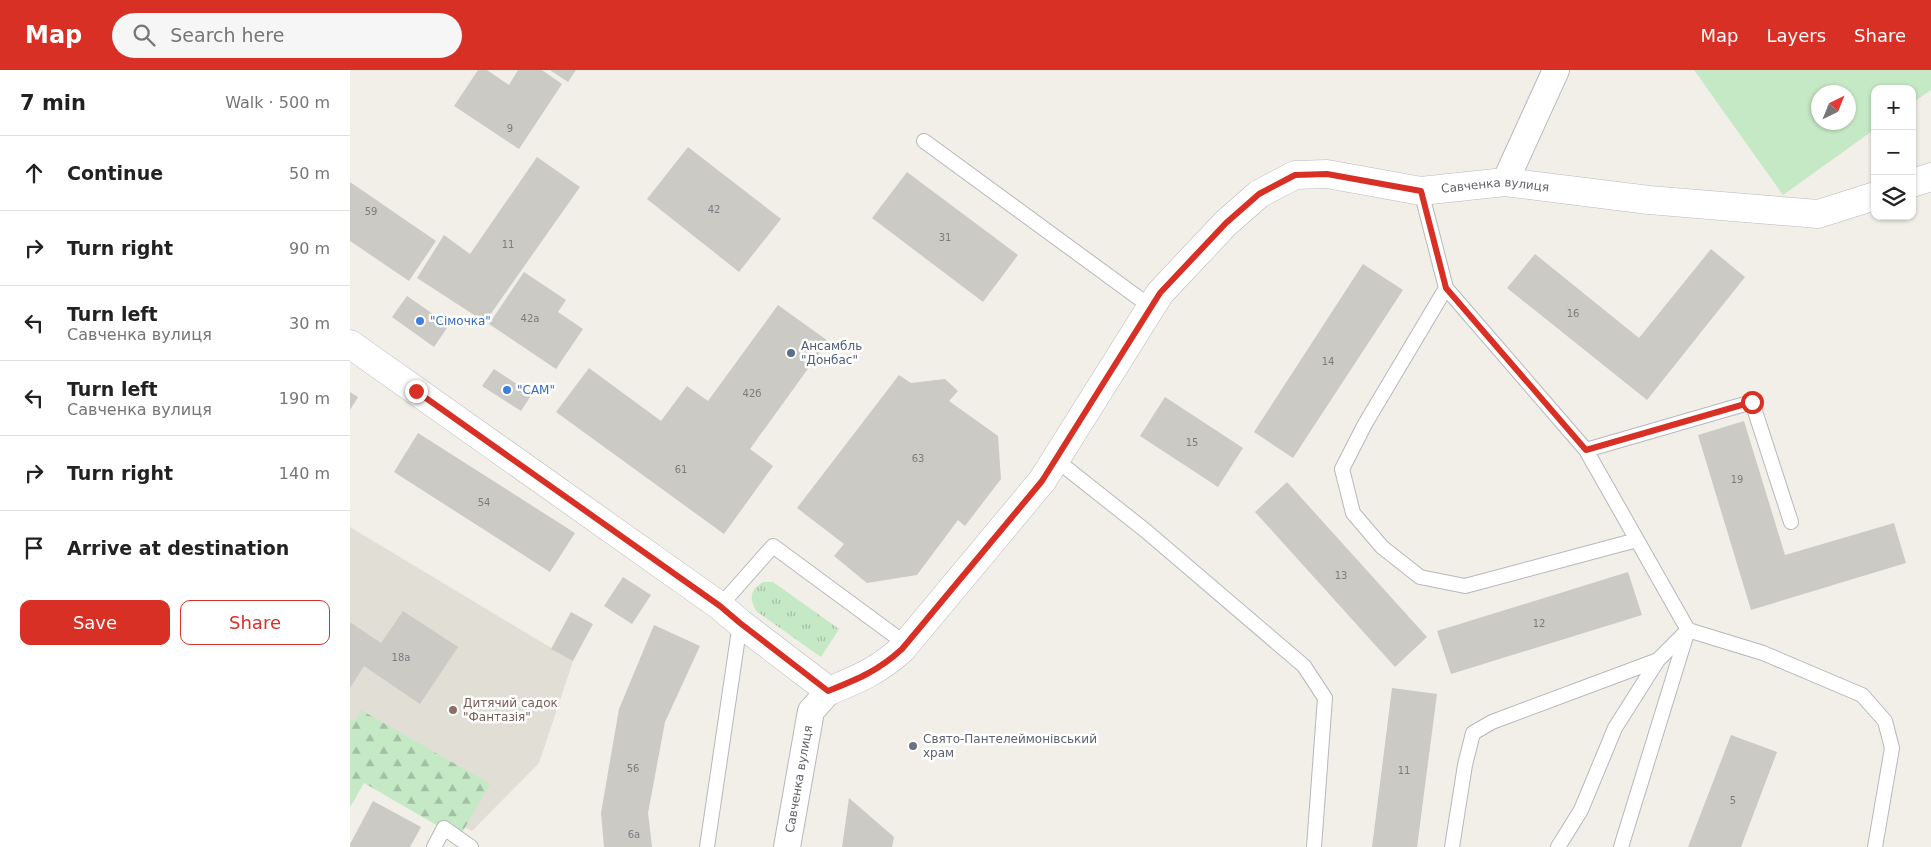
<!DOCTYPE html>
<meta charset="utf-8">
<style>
:root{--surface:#fff;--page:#f6f6f6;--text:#222;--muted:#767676;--line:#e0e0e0;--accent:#d93025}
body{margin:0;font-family:"DejaVu Sans",sans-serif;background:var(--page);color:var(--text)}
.controls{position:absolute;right:15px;top:15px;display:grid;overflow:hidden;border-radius:10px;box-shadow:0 1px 4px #0004}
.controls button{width:45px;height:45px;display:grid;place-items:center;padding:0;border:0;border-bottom:1px solid var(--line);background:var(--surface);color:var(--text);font:25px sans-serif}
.compass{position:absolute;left:1461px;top:15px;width:45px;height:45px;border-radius:50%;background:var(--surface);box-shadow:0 1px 4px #0004;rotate:43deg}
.stop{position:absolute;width:15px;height:15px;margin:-11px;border:4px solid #d93025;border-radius:50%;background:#fff}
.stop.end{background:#d93025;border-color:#fff;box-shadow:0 1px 5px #0008}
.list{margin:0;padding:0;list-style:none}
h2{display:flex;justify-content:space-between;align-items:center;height:65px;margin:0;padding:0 20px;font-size:21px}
h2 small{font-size:16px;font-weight:400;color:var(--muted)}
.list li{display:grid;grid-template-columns:32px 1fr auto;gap:15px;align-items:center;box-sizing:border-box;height:75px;padding:0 20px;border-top:1px solid var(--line)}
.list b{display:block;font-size:19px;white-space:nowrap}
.list p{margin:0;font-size:16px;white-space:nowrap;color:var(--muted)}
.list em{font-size:16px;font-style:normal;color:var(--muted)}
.actions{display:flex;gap:10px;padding:15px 20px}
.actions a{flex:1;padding:11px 0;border:1px solid var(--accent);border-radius:10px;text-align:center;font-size:18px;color:var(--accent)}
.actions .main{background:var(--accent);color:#fff}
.icon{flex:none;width:28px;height:28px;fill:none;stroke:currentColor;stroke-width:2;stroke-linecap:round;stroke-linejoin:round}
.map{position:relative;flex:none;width:1581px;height:777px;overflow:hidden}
header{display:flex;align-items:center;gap:30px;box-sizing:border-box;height:70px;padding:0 25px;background:var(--accent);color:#fff}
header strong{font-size:24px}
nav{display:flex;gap:28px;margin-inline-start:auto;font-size:18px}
.search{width:350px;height:45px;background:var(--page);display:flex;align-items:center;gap:12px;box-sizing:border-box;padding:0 18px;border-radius:28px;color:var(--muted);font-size:19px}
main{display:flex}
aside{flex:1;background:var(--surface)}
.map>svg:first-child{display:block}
</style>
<header>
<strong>Map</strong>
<div class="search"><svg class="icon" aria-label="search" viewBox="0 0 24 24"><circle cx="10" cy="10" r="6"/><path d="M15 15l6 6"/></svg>Search here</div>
<nav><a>Map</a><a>Layers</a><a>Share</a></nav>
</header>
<main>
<aside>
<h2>7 min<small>Walk · 500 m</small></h2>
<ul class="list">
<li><svg class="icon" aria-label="ahead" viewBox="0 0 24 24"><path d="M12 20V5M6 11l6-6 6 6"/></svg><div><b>Continue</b></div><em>50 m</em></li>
<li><svg class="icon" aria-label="right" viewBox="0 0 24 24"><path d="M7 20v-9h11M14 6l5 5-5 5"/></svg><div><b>Turn right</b></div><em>90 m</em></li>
<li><svg class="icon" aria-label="left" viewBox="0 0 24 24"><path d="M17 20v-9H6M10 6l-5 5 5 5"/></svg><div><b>Turn left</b><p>Савченка вулиця</p></div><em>30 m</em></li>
<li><svg class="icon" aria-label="left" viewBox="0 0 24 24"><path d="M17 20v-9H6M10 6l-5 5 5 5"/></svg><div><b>Turn left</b><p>Савченка вулиця</p></div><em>190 m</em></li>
<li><svg class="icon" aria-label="right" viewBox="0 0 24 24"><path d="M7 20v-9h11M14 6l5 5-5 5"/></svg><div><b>Turn right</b></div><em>140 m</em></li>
<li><svg class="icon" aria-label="arrive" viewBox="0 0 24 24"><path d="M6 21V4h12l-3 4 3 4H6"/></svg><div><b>Arrive at destination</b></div></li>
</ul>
<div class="actions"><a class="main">Save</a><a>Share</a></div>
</aside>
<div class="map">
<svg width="1581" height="777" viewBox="0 0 1581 777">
<defs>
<pattern id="grass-tufts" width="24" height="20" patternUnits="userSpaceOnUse" patternTransform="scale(1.25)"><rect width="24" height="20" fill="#c5e8c5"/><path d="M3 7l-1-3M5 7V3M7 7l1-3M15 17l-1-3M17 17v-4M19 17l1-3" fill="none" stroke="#a3c0a4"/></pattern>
<pattern id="forest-firs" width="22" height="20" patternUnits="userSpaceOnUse" patternTransform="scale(1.25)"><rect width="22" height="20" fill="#c5e8c5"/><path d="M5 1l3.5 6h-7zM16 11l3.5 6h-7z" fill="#a3c0a4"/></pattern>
</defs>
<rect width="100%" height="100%" fill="#f1efe8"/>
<path fill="#e1ded6" d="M0,457L223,591L189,693L122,761L0,689Z"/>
<path fill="url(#grass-tufts)" d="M413,512H423L489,559L471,587L406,541C399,528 400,520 413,512Z"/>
<path fill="url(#forest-firs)" d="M11,640L140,714L109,768L14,713L0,737V649L5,651Z"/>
<path fill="#c5e8c5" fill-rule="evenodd" d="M1344,0H1581V20L1562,33V19H1525V59L1433,125ZM1468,22H1498V52H1468Z"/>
<path fill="#cccac5" d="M128,0H137L159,15L168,0H192L212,14L169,79L104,36Z
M200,0H226L218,12Z
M338,77L431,149L389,202L297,129Z
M187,87L230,117L135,252L67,208L94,165L120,184Z
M557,102L668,185L633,232L522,148Z
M0,112L86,171L59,211L0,171Z
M1361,179L1395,207L1297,330L1157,218L1185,184L1289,268Z
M1013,194L1053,220L943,388L904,362Z
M174,202L216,230L208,242L233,259L206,299L139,254Z
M57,226L99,255L84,277L42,247Z
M428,235L478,271L400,379L423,396L374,464L206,342L239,298L311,351L337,316L358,331Z
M144,299L182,324L171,341L132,316Z
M549,305L561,313L595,309L608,321L599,331L648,366L651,409L615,456L608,450L567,505L517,513L484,486L494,474L447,438Z
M0,322L8,327L0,340Z
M815,327L893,378L868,417L790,366Z
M1394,351L1435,485L1544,453L1556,493L1401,540L1348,365Z
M68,363L225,463L200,502L44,402Z
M937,412L1077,567L1045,597L905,442Z
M1278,502L1292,545L1101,604L1087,561Z
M273,507L301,525L282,554L254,536Z
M53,541L108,577L70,634L14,596L0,618V552L31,573Z
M221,542L243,554L223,591L201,579Z
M304,555L350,576L315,652L298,743L302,777H254L251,743L269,639Z
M1042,618L1087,624L1067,777H1022Z
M1381,665L1427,682L1391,777H1338Z
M499,728L544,767L542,777H492Z
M23,731L71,757L60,777H0V774Z"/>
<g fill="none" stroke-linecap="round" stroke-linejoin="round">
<defs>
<path id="lane" d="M574,71L801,237
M1071,121L1096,218L1236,380L1338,560L1413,583L1512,625L1535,651L1542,678L1525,777
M1096,218L1015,354L992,399L1003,443L1032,477L1070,507L1115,516L1287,470
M1236,380L1402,332L1441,452
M705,389L796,461L954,596L975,628L964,777
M370,536L423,476L556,574
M84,777L94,758L121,777
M357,777L390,553
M1102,777L1115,695L1123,663L1142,652L1308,590L1338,560
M1208,777L1231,740L1265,658L1308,590
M1271,777L1337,563"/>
<g id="street">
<path d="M1155,112L1206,0"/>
<path id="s1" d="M437,777L461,641L479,621"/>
</g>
<g id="secondary">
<path d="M1562,113L1581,107"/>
<path id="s2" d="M0,274L370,536L390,553L479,621C508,609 528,601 552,579L692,411L810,223L876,153L909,124L945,105L977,104L1071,121L1155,112L1299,130L1468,144L1525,126"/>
</g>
</defs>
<use href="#lane" stroke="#b5b8bc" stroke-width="16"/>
<use href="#street" stroke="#b5b8bc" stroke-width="28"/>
<use href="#secondary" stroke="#b6babf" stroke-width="29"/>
<use href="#lane" stroke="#fff" stroke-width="14"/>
<use href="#street" stroke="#fff" stroke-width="26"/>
<use href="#secondary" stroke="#fff" stroke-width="28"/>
</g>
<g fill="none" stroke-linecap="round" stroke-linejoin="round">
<path stroke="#d93025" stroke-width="6" d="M66,321L370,536L390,553L478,621C508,609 528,601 552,579L692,411L810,223L876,153L909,124L945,105L977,104L1071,121L1096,218L1236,380L1402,332"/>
</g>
<g fill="#3f7fe0" stroke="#fff" stroke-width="2">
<circle cx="70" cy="251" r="5"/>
<circle cx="157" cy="320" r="5"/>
</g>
<circle fill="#5c6f8a" stroke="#fff" stroke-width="2" cx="441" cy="283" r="5"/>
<circle fill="#8d6e63" stroke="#fff" stroke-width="2" cx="103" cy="640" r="5"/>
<circle fill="#6b7280" stroke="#fff" stroke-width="2" cx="563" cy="676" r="5"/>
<g text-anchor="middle" stroke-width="5" stroke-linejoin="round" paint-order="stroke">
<g font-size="10" fill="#7a7d7f">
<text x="160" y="62">9</text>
<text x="364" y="143">42</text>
<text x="21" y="145">59</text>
<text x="595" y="171">31</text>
<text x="158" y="178">11</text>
<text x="1223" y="247">16</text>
<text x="180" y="252">42а</text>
<text x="978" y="295">14</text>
<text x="402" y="327">42б</text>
<text x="842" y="376">15</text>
<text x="568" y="392">63</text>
<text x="331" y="403">61</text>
<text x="1387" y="413">19</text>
<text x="134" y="436">54</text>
<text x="991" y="509">13</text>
<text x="1189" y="557">12</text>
<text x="51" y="591">18а</text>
<text x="283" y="702">56</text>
<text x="1054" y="704">11</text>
<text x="1383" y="734">5</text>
<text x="284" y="768">6а</text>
</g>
<g font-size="12" fill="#5f6368" stroke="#fff">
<text dy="4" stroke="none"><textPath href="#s2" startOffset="1500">Савченка вулиця</textPath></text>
<text dy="4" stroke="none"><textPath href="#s1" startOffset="69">Савченка вулиця</textPath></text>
</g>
<g font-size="12" fill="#366cbe" stroke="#fff" text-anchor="start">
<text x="80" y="255">"Сімочка"</text>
<text x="167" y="324">"САМ"</text>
</g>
<g font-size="12" fill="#4e5e75" stroke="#fff" text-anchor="start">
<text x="451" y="280">Ансамбль<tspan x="451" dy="14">"Донбас"</tspan></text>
</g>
<g font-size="12" fill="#785e54" stroke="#fff" text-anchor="start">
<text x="113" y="637">Дитячий садок<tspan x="113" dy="14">"Фантазія"</tspan></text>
</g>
<g font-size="12" fill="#5b616d" stroke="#fff" text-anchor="start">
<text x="573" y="673">Свято-Пантелеймонівський<tspan x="573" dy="14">храм</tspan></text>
</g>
</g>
</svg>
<div class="controls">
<button>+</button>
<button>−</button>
<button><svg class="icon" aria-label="layers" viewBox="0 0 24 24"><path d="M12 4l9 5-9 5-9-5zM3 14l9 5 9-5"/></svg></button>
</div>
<svg class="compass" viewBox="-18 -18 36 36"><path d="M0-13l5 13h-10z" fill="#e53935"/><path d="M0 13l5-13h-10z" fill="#767676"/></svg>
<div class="stop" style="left:1402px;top:332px"></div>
<div class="stop end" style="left:66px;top:321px"></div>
</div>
</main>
